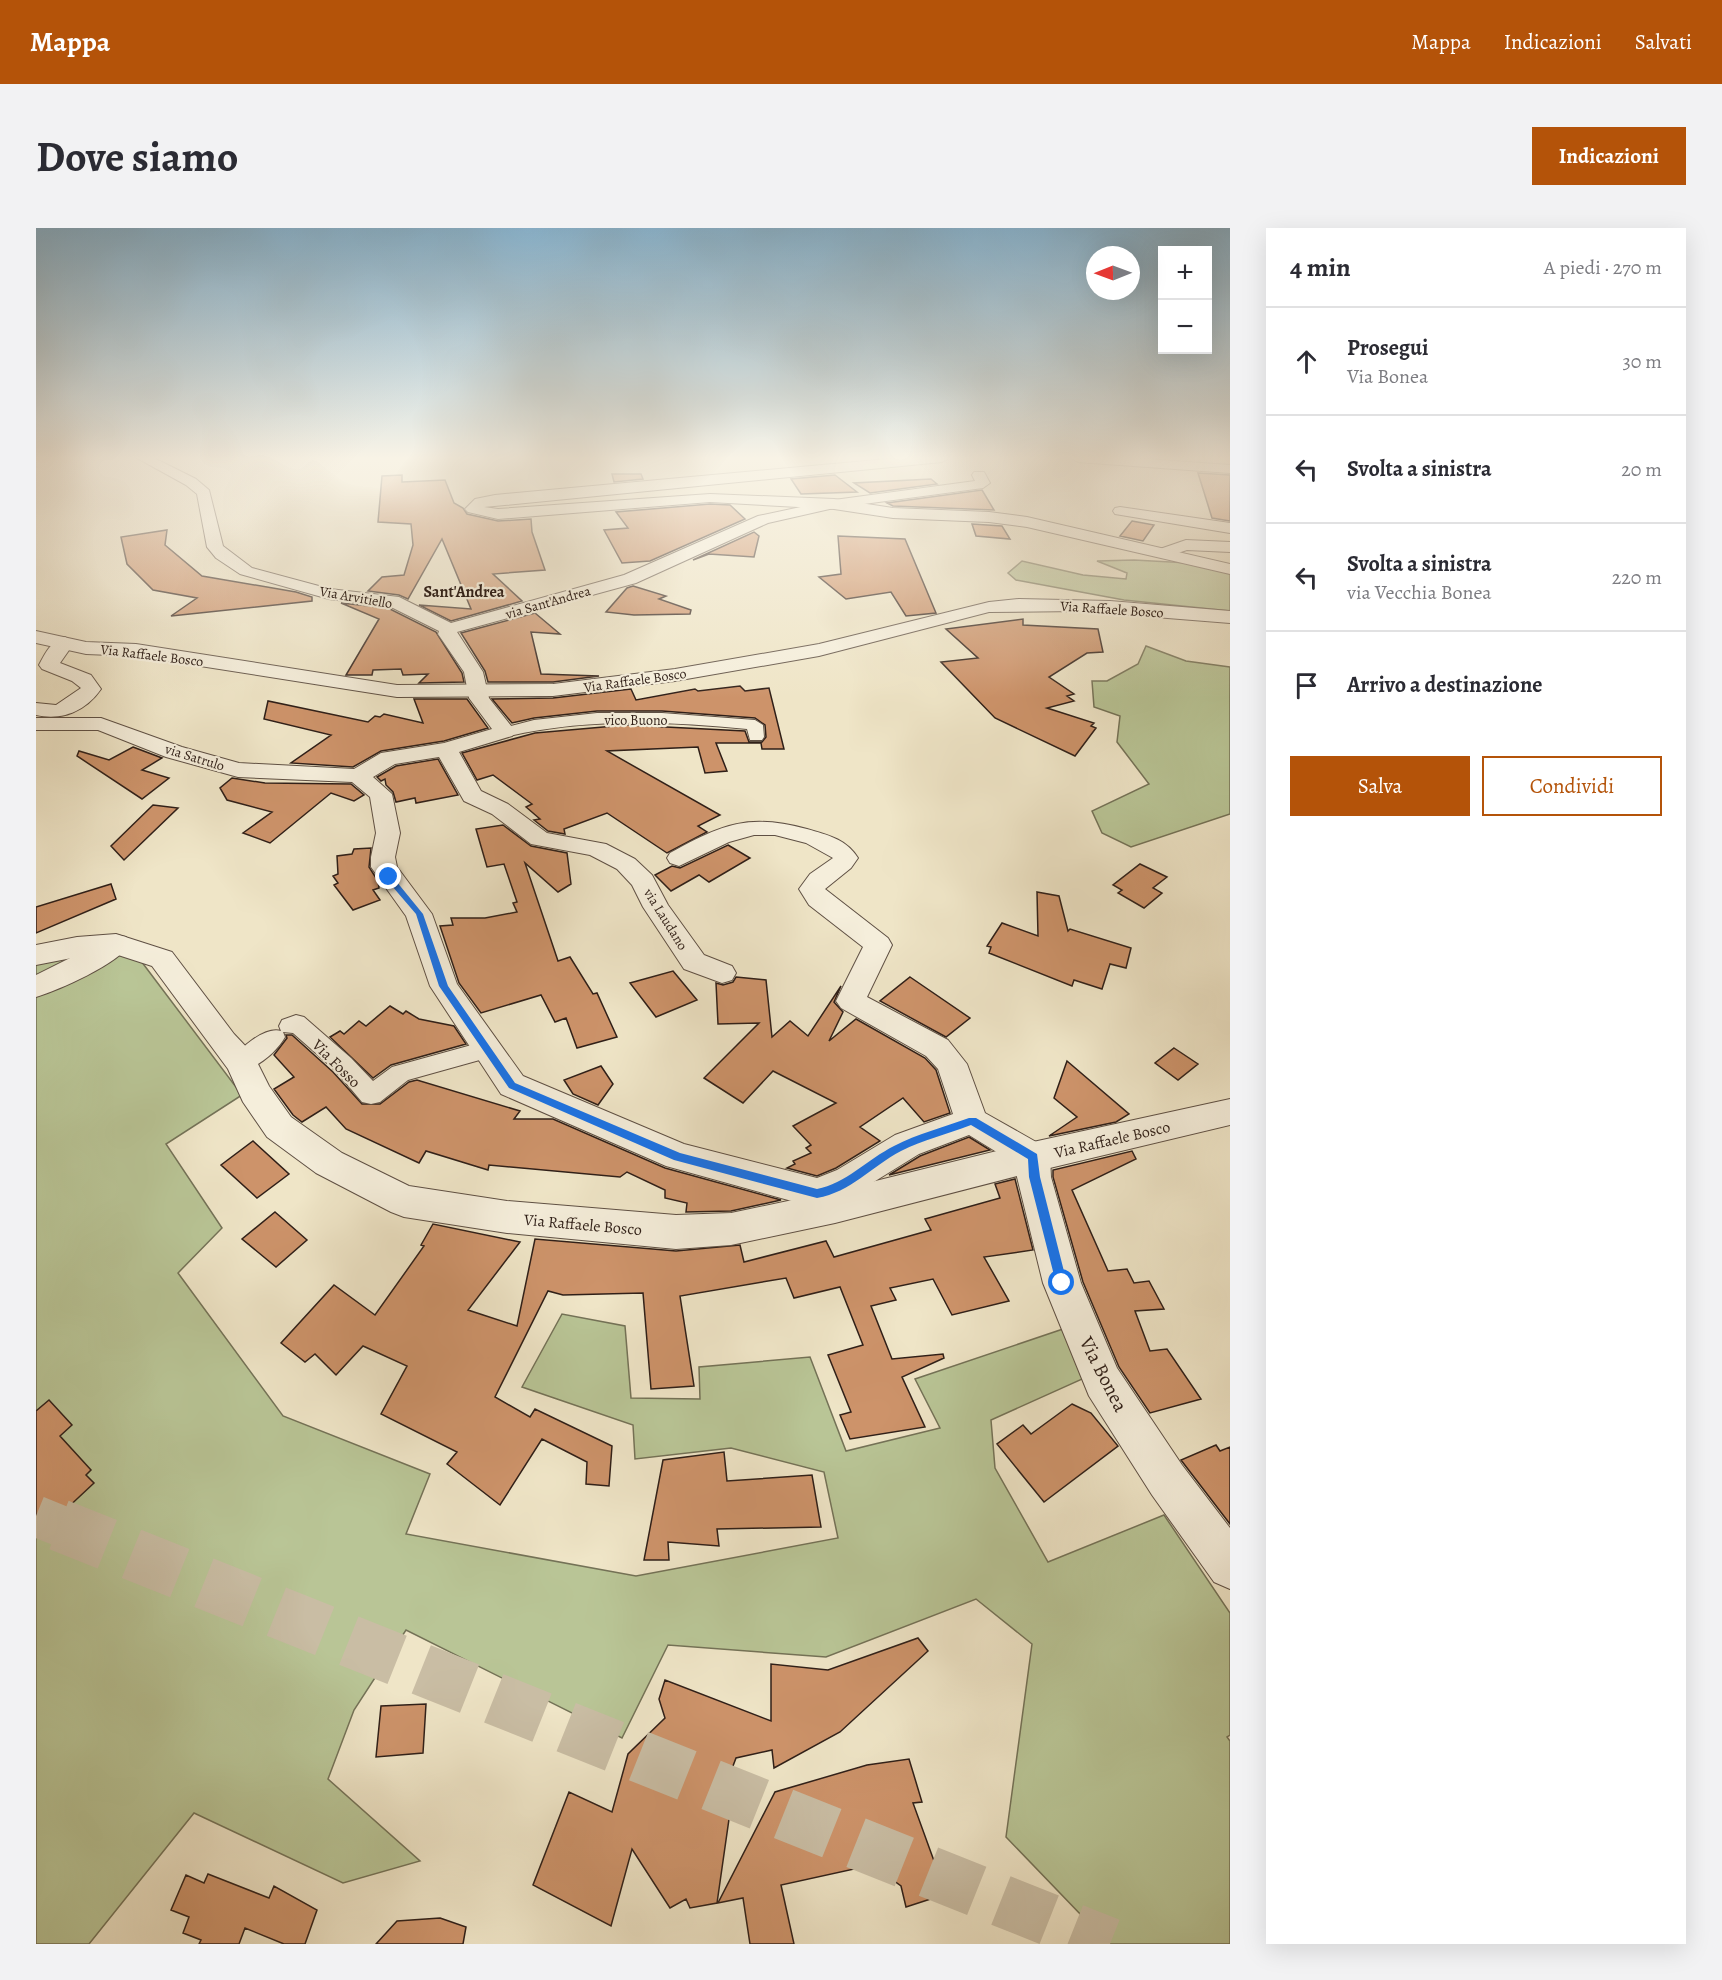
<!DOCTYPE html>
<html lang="it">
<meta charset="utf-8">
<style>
:root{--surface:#fff;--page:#f2f2f3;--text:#2b2b33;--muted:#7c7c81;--line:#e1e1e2;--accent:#b45309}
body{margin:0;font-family:Alegreya,serif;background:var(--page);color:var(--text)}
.controls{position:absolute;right:18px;top:18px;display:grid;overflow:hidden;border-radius:0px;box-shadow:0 6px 24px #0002}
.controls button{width:54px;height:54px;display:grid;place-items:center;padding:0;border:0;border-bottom:2px solid var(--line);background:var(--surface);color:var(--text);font:30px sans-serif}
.compass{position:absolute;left:1050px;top:18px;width:54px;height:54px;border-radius:50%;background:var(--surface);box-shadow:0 6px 24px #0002;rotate:269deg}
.stop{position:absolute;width:18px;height:18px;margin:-14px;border:4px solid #1a73e8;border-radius:50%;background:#fff}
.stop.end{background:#1a73e8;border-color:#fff;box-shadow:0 2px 6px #0008}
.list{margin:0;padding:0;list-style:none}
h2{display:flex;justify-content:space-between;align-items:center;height:78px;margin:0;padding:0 24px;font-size:26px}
h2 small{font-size:20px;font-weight:400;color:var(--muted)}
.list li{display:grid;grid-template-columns:39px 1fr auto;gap:18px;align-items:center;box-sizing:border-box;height:108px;padding:0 24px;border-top:2px solid var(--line)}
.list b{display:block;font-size:22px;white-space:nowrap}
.list p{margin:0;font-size:20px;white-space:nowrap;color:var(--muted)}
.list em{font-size:20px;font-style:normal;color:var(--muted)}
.actions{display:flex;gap:12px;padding:18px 24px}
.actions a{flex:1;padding:14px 0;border:2px solid var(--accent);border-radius:0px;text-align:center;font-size:21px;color:var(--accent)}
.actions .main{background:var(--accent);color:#fff}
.icon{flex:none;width:33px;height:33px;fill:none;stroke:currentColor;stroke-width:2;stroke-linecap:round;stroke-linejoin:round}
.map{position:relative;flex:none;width:1194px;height:1716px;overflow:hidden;border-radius:0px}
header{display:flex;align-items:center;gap:36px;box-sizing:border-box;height:84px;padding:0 30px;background:var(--accent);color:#fff}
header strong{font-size:28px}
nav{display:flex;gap:33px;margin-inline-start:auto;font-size:21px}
.intro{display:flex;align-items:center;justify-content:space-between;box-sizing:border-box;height:144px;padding:0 36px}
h1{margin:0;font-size:42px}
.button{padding:15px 27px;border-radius:0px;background:var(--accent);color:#fff;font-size:21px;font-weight:700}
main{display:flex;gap:36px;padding:0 36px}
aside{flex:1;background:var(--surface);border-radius:0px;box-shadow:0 6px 24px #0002}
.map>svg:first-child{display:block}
</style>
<header>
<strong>Mappa</strong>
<nav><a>Mappa</a><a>Indicazioni</a><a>Salvati</a></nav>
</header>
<div class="intro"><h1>Dove siamo</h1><a class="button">Indicazioni</a></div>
<main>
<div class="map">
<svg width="1194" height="1716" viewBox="0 0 1194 1716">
<rect width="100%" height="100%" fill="#efe5c7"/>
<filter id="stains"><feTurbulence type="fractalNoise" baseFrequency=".00333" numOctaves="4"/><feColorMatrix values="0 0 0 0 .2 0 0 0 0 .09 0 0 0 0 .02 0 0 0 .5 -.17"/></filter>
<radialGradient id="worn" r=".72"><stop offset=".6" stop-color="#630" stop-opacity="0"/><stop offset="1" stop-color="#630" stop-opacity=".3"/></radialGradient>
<path fill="#b9c596" stroke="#747257" stroke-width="1.5" d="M1098,332L1153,335L1194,345V383L1088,372L980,352L972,345L986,333L1047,347L1090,351L1091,345L1061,333Z
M1110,418L1150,433L1194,439V586L1095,619L1066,605L1056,583L1113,556L1081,514L1084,488L1058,479L1056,453H1071L1102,436Z
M69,721L102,729L206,867L130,916L186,1000L142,1045L247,1188L394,1246L370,1306L600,1348L802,1310L788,1244L695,1220L599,1231L597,1197L486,1159L526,1086L589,1098L595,1170L664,1171L663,1139L774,1129L810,1223L904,1200L879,1151L1030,1100L1053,1148L955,1192L959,1240L1012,1334L1128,1287L1194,1385V1507L1191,1509L1194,1513V1716H1073L970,1609L996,1416L940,1371L790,1429L632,1417L586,1510L370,1402L318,1482L292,1551L384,1633L307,1655L158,1585L53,1716H0V733Z"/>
<path fill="#cd936a" stroke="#2f1f18" stroke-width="1.5" d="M1162,245L1194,247V293L1176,290Z
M576,246H605L607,251L578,254Z
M366,247V254L409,252L418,275L427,280L431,286L462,293L495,291L496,304L509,342L457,346L486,373L415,393L383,377L435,381L406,311L372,371L363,367L332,363L346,349L368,347L377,317L375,296L342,294L346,248Z
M799,247L821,264L765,266L755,251Z
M895,251L901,256L834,265L818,255Z
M946,262L958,282L857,278L851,275Z
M674,276L694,277L709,291L614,333L586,335L568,302L592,300L580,284Z
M1096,293L1118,297L1107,313L1084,308Z
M936,296L966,298L974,311L940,308Z
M131,302L129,317L166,348L260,364L276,369V373L135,388L161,370L117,362L91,336L85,309Z
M718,304L723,308L718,329L673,326L657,332Z
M802,308L869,311L900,385L870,388L855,364L810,371L783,349L805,346Z
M597,358L630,368L623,371L655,382L654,386L598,387L570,384L591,360Z
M305,375L352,380L400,404L426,445L428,454L383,455L392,446L367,447L365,441L337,442L336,447H310L343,391Z
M499,385L524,406L495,404L505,446L563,448L517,454H452L449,443L425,405Z
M987,391V397L1062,401L1067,424L1051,425L1013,449L1038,466L1031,468L1038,473L1011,480L1058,495L1055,498L1060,500L1039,528L959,490L905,434L942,430L910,401Z
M704,458L709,463L733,460L748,521H726L725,515H680L691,543L669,545L662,519L571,523L684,587L662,598L671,604L631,625L571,585L528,601L529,606L512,603L498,592L504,591L490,579L496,576L457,547L441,552L426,525L499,505L590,497L709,503L713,514H726L730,509L729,497L719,490L626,483H561L498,490L476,495L456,471L517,470L595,461L600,472L659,461L662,463Z
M378,471H431L452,500L408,513L345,523L317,539L255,535L295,507L228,491L232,473L332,494L339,488L344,489L348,486L387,495Z
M97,519L126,530L106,542L133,550L106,571L41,528L43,523L73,532Z
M402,531L422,567L380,575L379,570L360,574L357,564L350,557L349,551L345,553L341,549L360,538Z
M196,550L229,555L315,556L328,567L318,573L295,565L234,615L207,605L236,584L191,572L184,560Z
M117,577L142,580L88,632L75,618Z
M467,597L495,618L531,625L535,656L522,664L489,635L522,733L534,729L557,766L561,765L581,809L541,820L530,790L519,794L505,767L445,785L423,755L404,698L417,697L415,690H449L481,684L477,675L481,674L468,636L451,639L440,601Z
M692,617L714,630L673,654L663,647L635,663L619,647L636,638L644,640Z
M335,620L333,639L342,653L343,660L337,662L344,672L317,682L298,657L302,655L297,648L302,646L301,628L316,626L318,621Z
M1104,636L1131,649L1117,660L1126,665L1108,680L1082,665L1086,662L1077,657Z
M75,656L80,671L0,705V679Z
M1001,664L1023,668L1032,703L1034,701L1095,720L1090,740L1074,736L1066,761L1038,752L1036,758L953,725L955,719L951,718L966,695L1002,708Z
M637,743L661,772L620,789L594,755Z
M700,749L730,752L736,809L754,793L772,808L805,758L798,774L807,784L793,813L820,791L889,830L900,842L914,885L888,894L867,870L824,899L844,913L800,940L781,948L751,940L759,936L757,933L775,925L770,920L775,917L757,898L800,875L737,843L707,875L668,850L723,795L682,796L680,755L687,757L697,754Z
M874,749L934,790L910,809L844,773Z
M354,778L367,786L370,783L383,791L418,798L430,816L355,837L337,850L294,809L304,803L308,806L323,793L330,798Z
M250,807H256L297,844L326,876H344L373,854L381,852L484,883L478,891H517L629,940L745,972L695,983L650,984L651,975L629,970V962L591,944L584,949L453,937L452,942L390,923L383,935L310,901L290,879L266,894L257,887L238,861L258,849L238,827L251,810Z
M1138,820L1162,836L1142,852L1119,835Z
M1031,833L1093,886L1080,894L1013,908L1041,889L1018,870Z
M565,838L577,856L562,877L537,866L528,852Z
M933,909L954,922L853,947L884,928Z
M217,913L253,946L221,970L185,937Z
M1096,923L1100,931L1036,962L1072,1043L1091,1041L1098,1055L1113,1053L1128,1081L1099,1083L1114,1123L1131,1121L1165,1171L1114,1185L1083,1139L1047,1054L1017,949V942Z
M979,951L997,1022L948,1029L973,1073L916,1087L897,1051L854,1060L860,1072L835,1078L856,1131L907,1126L908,1130L866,1149L889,1199L814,1211L804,1187L815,1184L792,1127L827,1117L804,1059L758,1070L750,1050L644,1068L658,1158L615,1161L607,1065L527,1067L512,1063L459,1169L494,1189L499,1181L576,1218L573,1258L550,1256L551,1234L506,1211L464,1277L411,1236L421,1224L345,1186L371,1138L327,1118L300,1147L279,1126L269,1134L245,1115L298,1057L339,1087L388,1018L385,1017L397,996L484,1014L432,1082L481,1098L499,1011L640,1023L704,1017L708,1034L790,1013L798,1029L895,1002L889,991L964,970L959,956Z
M239,984L271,1012L240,1039L206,1011Z
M13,1172L36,1197L24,1208L55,1242L50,1247L58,1255L26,1285L19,1276L0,1294V1183Z
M1036,1176L1055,1185L1082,1218L1008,1274L961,1216L987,1197L995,1206Z
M1180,1217L1184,1223L1194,1219V1296L1145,1232Z
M688,1224L691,1253L776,1247L785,1299L681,1301L683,1318L632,1314L633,1332H608L627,1232Z
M882,1410L892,1423L804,1504L738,1540L736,1522L700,1530L685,1570L688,1579L695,1577L681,1675L654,1680L650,1671L634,1680L596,1621L575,1698L497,1657L533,1564L576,1584L592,1526L629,1490L623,1471L629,1452L735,1493V1436L792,1442Z
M390,1476L387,1525L340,1529L345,1478Z
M873,1531L886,1574L877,1575L910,1666L870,1679L865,1658L836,1637L745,1657L758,1716H714L707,1670L682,1675L739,1564L831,1537Z
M172,1646L233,1670L238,1658L281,1682L269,1716H248L209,1700L203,1716H163L165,1712L147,1705L153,1689L135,1682L150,1647L168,1655Z
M404,1690L430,1699L427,1716H340L361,1693Z"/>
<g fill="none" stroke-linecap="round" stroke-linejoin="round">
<path stroke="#c9bda4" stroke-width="41" stroke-dasharray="41 20" stroke-linecap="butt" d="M0,1288L27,1299"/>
<path stroke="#c9bda4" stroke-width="52" stroke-dasharray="52 26" stroke-linecap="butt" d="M23,1297L1074,1716"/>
<defs>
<path id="pedestrian" d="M561,485H626L719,492L727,497L728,509L726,512H714L711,501C630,493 549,490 469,509L461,504L463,501L498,492Z
M260,787L268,789L315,830L337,853L356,839L450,813L458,816L462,822L458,828L372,852L344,874L335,876L326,874L299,842L257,805L247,804L249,809C241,824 215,847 198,841L194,835C202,821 229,798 245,803L243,798L246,792Z"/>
<path id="minor" d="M101,230H118L160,251L173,262L187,318L216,340L294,361L363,369L415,395L588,347L722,288L798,272L939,253L936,247L938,244H948L954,255L947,260L798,280L732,295L600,355L421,404L447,444L453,470L480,504L476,508L423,524L445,563L472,576L511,605L570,616L599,631L616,647L632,677L668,727L696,738L700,745L696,752L686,755L648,741L607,679L596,657L581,641L554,627L495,616L456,586L428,573L403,529L359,536L337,549L356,566L364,605L359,629L361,639L396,686L421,756L487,848L648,916L781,950L801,942L859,907L917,886L902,841L890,828L805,780L800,773L827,719L773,677L763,661L774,646L797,630L770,615L739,607H718L693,614L643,638L634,635L631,630L634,625C686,596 713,585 771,601C792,607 810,611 822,630L815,640L789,661L852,710L856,717L831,769L912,812L931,836L949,885L1009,919L1014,929L1015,949L1045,1055L1081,1140L1146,1237L1194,1300V1361L1178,1354L1116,1267L1053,1168L1007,1055L981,949L980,936L933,907L883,926L815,968L781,980L630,938L465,866L394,758L370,688L335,639V629L340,605L334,569L316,554L202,549L130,529L62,502H0V490H65L146,519L203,535L318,541L345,525L408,515L456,501L433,470L428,444L402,406L403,403L353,378L293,371L204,346L180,330L171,319L161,266L150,257Z
M1035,230H1096L1194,237V245L1042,234Z
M1084,279L1194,295V305L1079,286L1077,283L1079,280Z
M1150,312L1194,314V324L1151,322L1127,330L1119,325L1121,322Z
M29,409L38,415L24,435L55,447L65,461C50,483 26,493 0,487V475L20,477L45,460L36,453L6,441L3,437C9,425 15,413 29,409Z
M80,707L90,709L94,716C82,736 23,762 0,769V747Z"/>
<path id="tertiary" d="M862,230H913L906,234L448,279L462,281L674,266L798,271L857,280L953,284L991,289L1194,336V346L991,299L953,294L857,290L798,281L674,274L462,291L432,284L429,281L439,271L459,267Z
M983,371L1074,373L1194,383V395L1044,383L953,384L783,428L639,453L517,468L361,469L100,428L50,426L0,415V403L50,414L100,416L361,457L517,456L639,441L783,416L953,374Z
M80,706L136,724L198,806L217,826L233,858L255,889L306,925L373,958L471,973L640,987L695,985L799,963L997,914L1194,871V897L997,944L799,995L695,1017L640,1021L471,1005L368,989L355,984L280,945L231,909L207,874L192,841L116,738L79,726L41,729L0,737V717L41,709Z"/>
</defs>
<use href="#pedestrian" stroke="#5f5044" stroke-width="2"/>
<use href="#minor" stroke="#5f5044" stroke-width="2"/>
<use href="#tertiary" stroke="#5f5044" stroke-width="2"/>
<use href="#pedestrian" fill="#f5eedb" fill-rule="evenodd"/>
<use href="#minor" fill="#f5eedb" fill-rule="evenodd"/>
<use href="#tertiary" fill="#f5eedb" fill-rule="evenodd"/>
</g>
<linearGradient id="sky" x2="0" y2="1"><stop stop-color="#89b8d6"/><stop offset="0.49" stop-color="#f8f3e6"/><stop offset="1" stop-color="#f8f3e6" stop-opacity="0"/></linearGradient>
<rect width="1194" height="470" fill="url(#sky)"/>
<path fill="#1a73e8" d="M350,648H356L387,686L412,758L479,855L644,925L781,961C809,956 832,931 858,918C881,906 908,899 933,890H940L1001,926L1004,949L1031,1055L1030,1059H1022L1020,1055L993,949L992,931L935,897C912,906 887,912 865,923C835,939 815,964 781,970L638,932L473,860L403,758L380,686L350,651Z"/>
<g text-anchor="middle" stroke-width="4.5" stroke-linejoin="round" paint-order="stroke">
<g font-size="14" fill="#2f1f18" stroke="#f5eedb">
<text transform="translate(320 369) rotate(10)" y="5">Via Arvitiello</text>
<text transform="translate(512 374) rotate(-16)" y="5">via Sant'Andrea</text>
<text transform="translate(1076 381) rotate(4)" y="5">Via Raffaele Bosco</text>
<text transform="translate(116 427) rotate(7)" y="5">Via Raffaele Bosco</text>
<text transform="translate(599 452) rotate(-8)" y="5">Via Raffaele Bosco</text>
<text x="600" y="497">vico Buono</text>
<text transform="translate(159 529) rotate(17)" y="5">via Satrulo</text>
<text transform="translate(630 691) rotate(58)" y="5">via Laudano</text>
</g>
<g font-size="16" font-weight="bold" fill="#2f1f18" stroke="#f5eedb">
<text x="428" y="369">Sant'Andrea</text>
</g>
<g font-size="16" fill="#2f1f18" stroke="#f5eedb">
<text transform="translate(301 835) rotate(45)" y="6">Via Fosso</text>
<text transform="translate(1076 911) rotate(-13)" y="6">Via Raffaele Bosco</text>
<text transform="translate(547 996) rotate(5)" y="6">Via Raffaele Bosco</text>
</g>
<g font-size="20" fill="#2f1f18" stroke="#f5eedb">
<text transform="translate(1068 1146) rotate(63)" y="7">Via Bonea</text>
</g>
</g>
<rect width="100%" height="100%" filter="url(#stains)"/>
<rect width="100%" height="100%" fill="url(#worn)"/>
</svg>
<div class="controls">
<button>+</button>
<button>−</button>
</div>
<svg class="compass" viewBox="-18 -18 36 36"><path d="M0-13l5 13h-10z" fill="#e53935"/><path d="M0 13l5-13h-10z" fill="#7c7c81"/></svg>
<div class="stop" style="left:1026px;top:1055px"></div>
<div class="stop end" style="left:353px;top:649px"></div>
</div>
<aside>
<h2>4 min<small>A piedi · 270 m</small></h2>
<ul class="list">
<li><svg class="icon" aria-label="ahead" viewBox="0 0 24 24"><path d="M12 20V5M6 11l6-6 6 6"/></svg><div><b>Prosegui</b><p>Via Bonea</p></div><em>30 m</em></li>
<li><svg class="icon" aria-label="left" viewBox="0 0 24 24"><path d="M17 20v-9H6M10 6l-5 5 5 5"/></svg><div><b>Svolta a sinistra</b></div><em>20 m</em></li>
<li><svg class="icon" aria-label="left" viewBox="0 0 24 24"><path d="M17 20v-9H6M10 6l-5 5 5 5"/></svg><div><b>Svolta a sinistra</b><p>via Vecchia Bonea</p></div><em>220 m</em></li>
<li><svg class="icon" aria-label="arrive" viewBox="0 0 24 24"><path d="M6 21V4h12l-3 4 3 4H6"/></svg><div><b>Arrivo a destinazione</b></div></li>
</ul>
<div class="actions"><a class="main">Salva</a><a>Condividi</a></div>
</aside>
</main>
